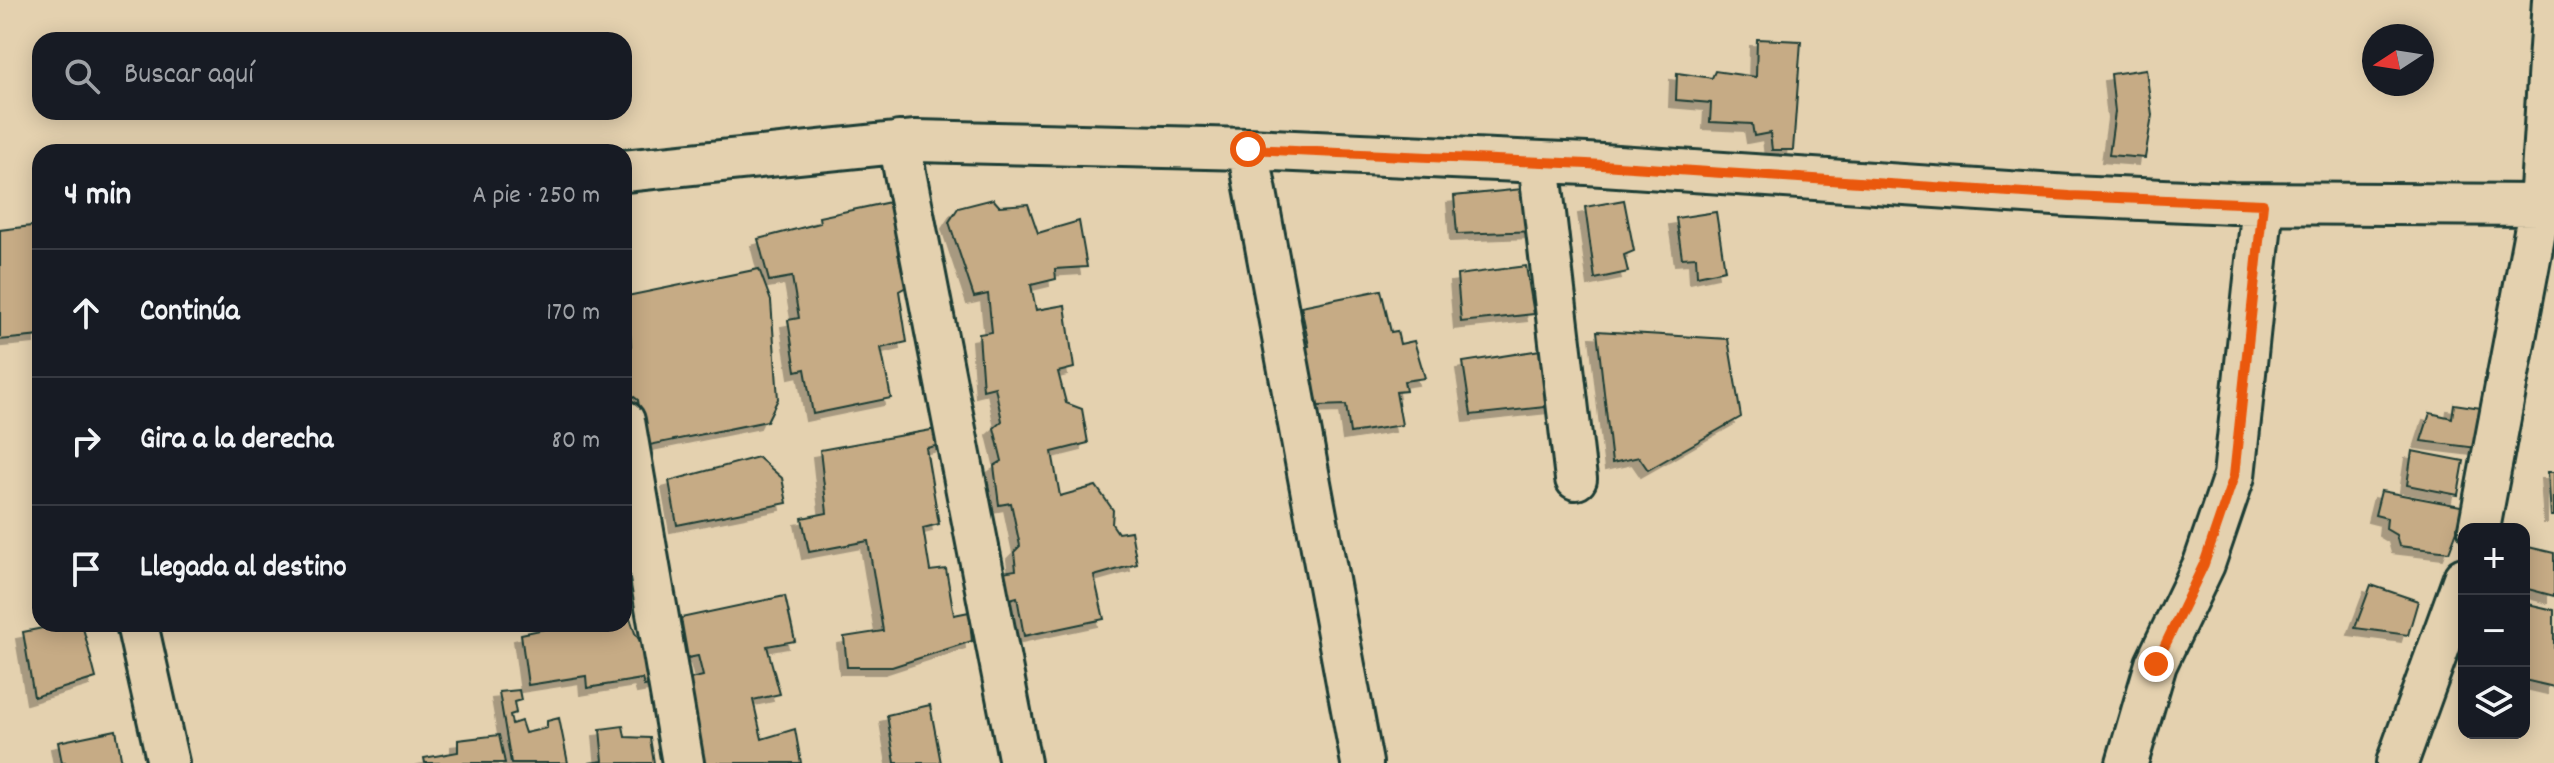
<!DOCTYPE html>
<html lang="es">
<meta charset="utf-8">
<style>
:root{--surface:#171b24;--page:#20242c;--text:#f1f3f6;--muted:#9ea1a6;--line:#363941}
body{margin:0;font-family:Dekko,sans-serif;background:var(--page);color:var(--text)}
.controls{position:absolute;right:24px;bottom:24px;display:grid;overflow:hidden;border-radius:16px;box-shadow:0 4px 20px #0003}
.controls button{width:72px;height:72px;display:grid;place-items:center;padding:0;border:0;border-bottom:2px solid var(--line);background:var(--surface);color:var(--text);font:40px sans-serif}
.compass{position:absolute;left:2362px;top:24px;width:72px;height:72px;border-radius:50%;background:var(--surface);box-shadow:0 4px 20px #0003;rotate:258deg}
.stop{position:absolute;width:24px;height:24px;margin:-18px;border:6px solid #ea580c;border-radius:50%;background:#fff}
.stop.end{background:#ea580c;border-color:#fff;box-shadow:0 2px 8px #0008}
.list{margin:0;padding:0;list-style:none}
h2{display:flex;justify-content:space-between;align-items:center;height:104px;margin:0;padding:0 32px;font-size:34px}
h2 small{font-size:26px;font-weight:400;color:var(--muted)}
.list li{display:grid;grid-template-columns:52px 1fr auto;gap:24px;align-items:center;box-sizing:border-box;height:128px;padding:0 32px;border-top:2px solid var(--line)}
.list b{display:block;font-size:30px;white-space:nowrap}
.list em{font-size:26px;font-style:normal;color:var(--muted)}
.icon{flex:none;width:44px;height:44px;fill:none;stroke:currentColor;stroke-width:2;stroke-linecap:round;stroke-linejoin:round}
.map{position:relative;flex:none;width:2554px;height:763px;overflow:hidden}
.search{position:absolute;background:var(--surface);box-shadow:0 4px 20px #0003;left:32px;top:32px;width:600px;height:88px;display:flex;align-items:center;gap:20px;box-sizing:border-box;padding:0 28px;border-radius:24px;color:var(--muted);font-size:30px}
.panel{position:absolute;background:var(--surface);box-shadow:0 4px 20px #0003;left:32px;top:144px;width:600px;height:488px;border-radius:24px}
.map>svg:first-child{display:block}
</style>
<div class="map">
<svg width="2554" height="763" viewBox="0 0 2554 763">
<defs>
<filter id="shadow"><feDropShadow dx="-7" dy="7" stdDeviation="0" flood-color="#0004"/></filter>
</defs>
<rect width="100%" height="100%" fill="#e4d1af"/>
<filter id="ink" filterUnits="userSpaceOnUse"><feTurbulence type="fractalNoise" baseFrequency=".0125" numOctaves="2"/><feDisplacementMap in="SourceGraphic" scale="16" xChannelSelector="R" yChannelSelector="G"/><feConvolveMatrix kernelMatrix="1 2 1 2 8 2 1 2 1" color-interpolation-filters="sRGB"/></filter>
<g filter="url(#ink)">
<path fill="#c6ab85" stroke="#1f3d34" stroke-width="2" filter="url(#shadow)" d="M1757,39L1801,41L1793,150H1772L1770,133L1754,136L1752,124L1710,122L1711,103L1676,100L1677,73L1712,78L1715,71L1756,77Z
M2146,69L2152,115L2145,158L2109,155L2115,112L2111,74Z
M1532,188L1537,231L1457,234L1454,196Z
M993,199L999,206L1028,204L1038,233L1079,221L1087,267L1055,269L1056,279L1031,285L1036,310L1065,305L1074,368L1058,372L1066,403L1082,409L1088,443L1052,452L1060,496L1096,486L1113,510L1112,524L1118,533L1131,531L1137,564L1094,576L1104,619L1024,636L1017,597L1006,600L1002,572L1016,570L1014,552L1020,546L1011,503L999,505L994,466L1002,461L994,428L1002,421L995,387L983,390L979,334L992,332L988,294L974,297L949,222L958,208Z
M1624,200L1634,251L1624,255L1628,272L1595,279L1585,207Z
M890,202L903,251L898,253L906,287L899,291L907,342L881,348L891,398L813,414L805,369L796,371L788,320L799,318L792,277L769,281L758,239L820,223L819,217Z
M1716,212L1725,270L1697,276L1696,257L1682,258L1676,218Z
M40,225V336L0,340V230Z
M1526,266L1534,314L1461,322L1457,275Z
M759,269L771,301L778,399L767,421L650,445L643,436L638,400L629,393L624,356V350L631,346L627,296Z
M1381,290L1391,332L1397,331L1400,344L1414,341L1425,378L1404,381L1406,391L1396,392L1402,425L1350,433L1346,405L1318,406L1304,347L1309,346L1301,306Z
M1597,331L1728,339L1741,417L1648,470L1639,457L1612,463Z
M1547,349L1554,406L1471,415L1463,362Z
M2454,404L2488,409L2477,448L2421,441L2430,413L2452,418Z
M948,427L950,443L926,448L939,524L923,528L930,571L946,569L954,615L969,612L972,641L892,667H847L844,637L883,631L868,541L809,552L802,518L827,513L820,450Z
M2412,451L2464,461L2458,495L2407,485Z
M758,457L782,478L787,503L677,525L669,481Z
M2548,472H2554V516H2551Z
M2381,491L2466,507L2449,552L2399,546L2396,535L2386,529L2387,518L2375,515Z
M2524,546L2554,553V596L2524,588Z
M2371,585L2418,601L2408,635L2355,628Z
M785,596L795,641L767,646L780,694L753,700L762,739L795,729L801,763H699L686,680L703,676L698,656L688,658L681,618Z
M2524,603L2554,610V687L2524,680Z
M628,612L635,633L665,682L644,686L642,679L587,688L586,676L528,685L521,634L568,624H624V613Z
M62,624H82L96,678L34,697L23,632Z
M519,690L521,700L514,702L516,713L510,715L512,724L521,721L525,733L547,728V721L559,718L568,763H511L499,692Z
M930,705L941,763H895L887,715Z
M623,726L625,737L650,738L654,763H589L603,761L600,729Z
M116,730L122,763H62L58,742Z
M499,735L505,763H425L424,758L458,752V740Z"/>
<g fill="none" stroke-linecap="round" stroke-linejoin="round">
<defs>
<path id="minor" d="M899,142L1020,763
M1248,149L1362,763
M1539,162L1576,479
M624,171L916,141L1248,149L1587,164L2070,196L2233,203L2540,205
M624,421L683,763
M2479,529L2540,205L2553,0
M137,624L168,763
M2127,763L2156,664L2204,564L2234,476L2263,204
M2397,763L2464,578"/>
</defs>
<use href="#minor" stroke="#1f3d34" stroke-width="46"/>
<use href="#minor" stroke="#e4d1af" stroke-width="40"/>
</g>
</g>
<g fill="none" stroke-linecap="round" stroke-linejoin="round" filter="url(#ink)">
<path stroke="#ea580c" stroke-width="10" d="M1248,149L1587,164L2070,196L2263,204L2234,476L2204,564L2156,664"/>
</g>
</svg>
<div class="controls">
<button>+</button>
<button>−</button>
<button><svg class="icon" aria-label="layers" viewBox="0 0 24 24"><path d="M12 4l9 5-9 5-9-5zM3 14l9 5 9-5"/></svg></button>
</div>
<svg class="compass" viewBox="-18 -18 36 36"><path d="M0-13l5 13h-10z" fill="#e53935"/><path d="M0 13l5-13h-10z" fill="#9ea1a6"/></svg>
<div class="stop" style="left:1248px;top:149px"></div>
<div class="stop end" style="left:2156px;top:664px"></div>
<div class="search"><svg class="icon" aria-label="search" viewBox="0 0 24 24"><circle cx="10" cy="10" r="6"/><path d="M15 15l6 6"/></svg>Buscar aquí</div>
<section class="panel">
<h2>4 min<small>A pie · 250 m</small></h2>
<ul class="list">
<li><svg class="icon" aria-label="ahead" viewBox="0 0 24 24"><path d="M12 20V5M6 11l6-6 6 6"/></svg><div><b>Continúa</b></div><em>170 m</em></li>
<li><svg class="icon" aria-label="right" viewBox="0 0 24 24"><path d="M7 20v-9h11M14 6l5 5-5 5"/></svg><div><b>Gira a la derecha</b></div><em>80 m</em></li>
<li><svg class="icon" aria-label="arrive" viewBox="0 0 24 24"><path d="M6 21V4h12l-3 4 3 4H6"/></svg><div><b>Llegada al destino</b></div></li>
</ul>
</section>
</div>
